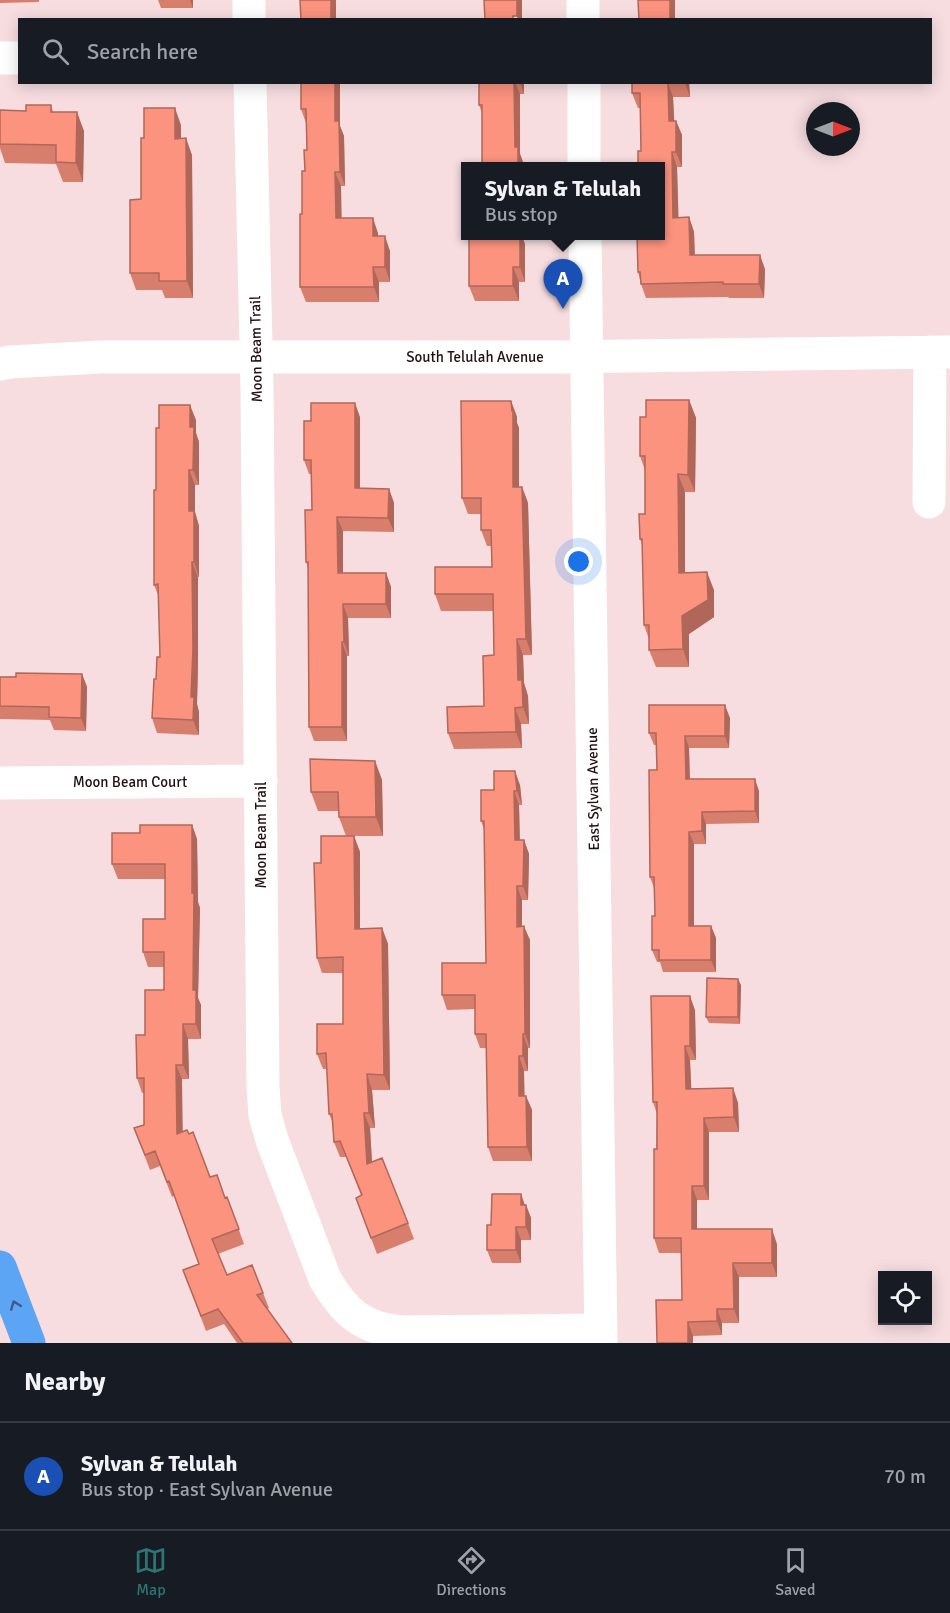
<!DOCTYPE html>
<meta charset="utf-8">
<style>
:root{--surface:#171b24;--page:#20242c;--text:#f1f3f6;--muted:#9ea1a6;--line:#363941;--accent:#2b7572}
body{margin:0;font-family:Signika,sans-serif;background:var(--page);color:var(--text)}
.controls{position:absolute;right:18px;bottom:18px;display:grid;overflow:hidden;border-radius:0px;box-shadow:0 3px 15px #0003}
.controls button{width:54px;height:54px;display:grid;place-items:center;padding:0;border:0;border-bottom:2px solid var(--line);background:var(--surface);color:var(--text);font:30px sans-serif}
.compass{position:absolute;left:806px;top:102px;width:54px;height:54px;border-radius:50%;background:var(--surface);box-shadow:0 3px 15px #0003;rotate:90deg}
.you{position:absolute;left:579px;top:562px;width:21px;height:21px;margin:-15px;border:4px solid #fff;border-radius:50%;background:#1a73e8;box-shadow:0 0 0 9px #1a73e833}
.badge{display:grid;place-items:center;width:39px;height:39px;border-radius:50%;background:var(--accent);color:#fff;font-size:20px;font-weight:700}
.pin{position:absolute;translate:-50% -50px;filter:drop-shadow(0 2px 3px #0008)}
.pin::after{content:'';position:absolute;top:32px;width:21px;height:18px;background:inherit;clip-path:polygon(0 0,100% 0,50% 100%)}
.popup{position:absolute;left:461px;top:162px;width:204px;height:78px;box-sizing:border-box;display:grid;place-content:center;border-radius:0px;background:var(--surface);filter:drop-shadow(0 2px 4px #0005);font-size:20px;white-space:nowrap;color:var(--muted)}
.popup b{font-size:22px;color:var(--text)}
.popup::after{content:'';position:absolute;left:50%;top:100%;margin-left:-12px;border:12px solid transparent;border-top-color:var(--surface)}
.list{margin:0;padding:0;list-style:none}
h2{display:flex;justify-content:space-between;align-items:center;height:78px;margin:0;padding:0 24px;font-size:26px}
h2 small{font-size:20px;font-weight:400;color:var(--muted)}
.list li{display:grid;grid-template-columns:39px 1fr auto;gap:18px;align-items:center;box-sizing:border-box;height:108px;padding:0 24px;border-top:2px solid var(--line)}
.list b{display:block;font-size:22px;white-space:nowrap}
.list p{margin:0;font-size:20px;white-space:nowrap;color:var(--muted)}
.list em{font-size:20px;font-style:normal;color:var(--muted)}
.icon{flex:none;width:33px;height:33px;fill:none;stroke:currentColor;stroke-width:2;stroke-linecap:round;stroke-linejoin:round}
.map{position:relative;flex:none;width:950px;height:1343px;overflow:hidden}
.search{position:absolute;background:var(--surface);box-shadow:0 3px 15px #0003;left:18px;right:18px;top:18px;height:66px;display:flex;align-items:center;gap:15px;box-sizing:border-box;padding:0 21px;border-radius:0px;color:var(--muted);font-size:22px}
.sheet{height:186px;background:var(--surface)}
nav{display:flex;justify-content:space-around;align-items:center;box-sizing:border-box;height:84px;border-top:2px solid var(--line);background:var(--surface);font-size:16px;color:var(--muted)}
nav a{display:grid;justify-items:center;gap:3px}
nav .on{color:var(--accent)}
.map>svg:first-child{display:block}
</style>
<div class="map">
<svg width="950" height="1343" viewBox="0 0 950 1343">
<rect width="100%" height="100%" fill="#f7dde0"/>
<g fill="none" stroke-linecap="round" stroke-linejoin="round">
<path stroke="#fff" stroke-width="33" d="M249,0V20
M583,0V20
M0,58H20
M250,82L257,390L263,1087L265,1115L272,1140L325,1279C345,1313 363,1329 403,1332L601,1330
M584,82V166
M585,236L601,1343
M0,364L10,362L100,357H553L950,352
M929,502L930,352
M0,783L261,781"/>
<path stroke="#5ba5f4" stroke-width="33" d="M0,1267L29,1343"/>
</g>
<path fill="#d87e6d" d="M0,0H39V2L0,3Z
M158,0H193V8H161Z
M301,82L340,126L344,136L345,186H341V218L378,233V236L390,251V282H379V302H306L300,287L302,214L307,150L306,123L301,109Z
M479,82H524V94H520V154L523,162L482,113L479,105Z
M632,82H689L690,97H673L674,121H676L682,135V167H677L678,218L689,217L694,232L695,255L765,269L764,298H729L728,297L646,298L641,284L640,279L638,272L660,236L641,151L640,108H638L632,93Z
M51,105L53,112L84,131L83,182H63L56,164L5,163L0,148V110L26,111Z
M181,125V138L192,155L193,298H165L162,290H136L130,273L141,199L144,138Z
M525,244V282H519V301H475L469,286Z
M689,400L696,418L695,492H685V573L714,590V617L689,634V667H656L649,650V639L644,625L643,547L640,539L645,514V470L640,456L646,417Z
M511,401L517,417V423L519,428V487H522L528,503L532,655H523L524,683L528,696L529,724H521L522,748L454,749L448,733L484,706L494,655L493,611H441L435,594L492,567L491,546H487L481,530V514H468L462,498Z
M360,417V488L389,489L394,503V532L343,531V573H386L391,587V618H348L349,656H347V741H314L309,727L308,568L306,562L312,510L311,474H309L304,460L311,421Z
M196,420V433L199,442V485H195V512L199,526V577H198V663L197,704L199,712V735L157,733L152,718L156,679L160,657L159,597L154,585L156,490Z
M82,674L87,687L86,731L54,730L50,720L0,719V677Z
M730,718L729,748H689L690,779L759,791V823L706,824V844H694V926H711L716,938V972H663L660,962H657L652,950L655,916L654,888L650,877L657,770V745H654L649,733Z
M375,761L382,780L383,836H354L360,852V929L382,928L388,944L390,1090H372L375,1128H370L372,1162L408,1223L414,1239L377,1254L356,1198L361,1195L346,1157H340L334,1142L333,1123L329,1114L327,1069H323L317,1054L343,1024V973H322L317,958L321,863L346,836L339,817V811H318L311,792Z
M520,785L522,805H519L520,840H524L529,854L528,900H522V926L530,940V1048H528V1071H524V1096H526L532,1110V1161H493L488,1147L487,1048H480L475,1034V1009L447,1010L442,995L486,963L484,829L481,821L494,790Z
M192,825L197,839L198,902L200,908L198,998L201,1005V1039H188L189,1079H182V1132L210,1177L225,1198L227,1197L244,1244L218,1254L227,1275L263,1293L269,1308L267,1309L292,1343H237L224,1324L206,1331L183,1270L199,1264L174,1196L172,1197L160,1166L150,1170L134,1128L144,1125V1093H142L137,1078L145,1035L164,990V967H148L143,952L165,919V879H118L112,864L140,833Z
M741,985L740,1024L709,1023L706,1017Z
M695,1010L696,1060H690L691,1089L733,1088L738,1103L739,1132H709V1200H697V1229L777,1244V1277H739V1323H722V1335L693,1336V1343L682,1300V1253H659L654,1238L657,1114L653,1102Z
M521,1194L525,1205H526L531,1218V1240H521V1263H492L487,1250L491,1225Z"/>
<path fill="#b06759" d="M190,0H193V8Z
M331,0H336V20H331Z
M517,0H522V20H518L517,16Z
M670,0H675V20H670Z
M335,82H340V126L344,136L345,186L340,172L335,121Z
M514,82H515L520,94V154L523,162V166H518L515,147Z
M520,82H524V94Z
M689,82L690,97L685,83Z
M668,83L673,97L675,135L669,121Z
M175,108L181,125V155L175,139Z
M77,112L84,131L83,182L76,163Z
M676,121L682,135V167L676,152Z
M186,138L192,155L193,298L187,281Z
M672,152L677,167L679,232L673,218Z
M335,172L341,186L342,233L336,218Z
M689,217L694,232L695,269L690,255Z
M373,218L378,233V251L373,236Z
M385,236L390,251V282L385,267Z
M518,236H522L525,244V282L520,267Z
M760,255L765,269L764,298L759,284Z
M373,267L379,282V302L374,287Z
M513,267L519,282V301L513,286Z
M689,400L696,418L695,492L688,475Z
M511,401L517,417V423L519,428V503L513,487Z
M355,403L360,417V502L355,488Z
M190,405L196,420V433L199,442V485L193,470L190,427Z
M189,470L195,485V512L199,526V577L194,562L189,511Z
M678,474L685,492V591L679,573Z
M522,487L528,503L532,655L526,639Z
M389,489L394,503V532L388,518Z
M337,517L343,531V587L338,573Z
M192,562L198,577V663L197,704L199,712V735L193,720L191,697Z
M707,572L714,590V617L689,634V667L683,649L682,616Z
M386,573L391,587V618L386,604Z
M343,604L348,618L349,656L344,642Z
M517,639L523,655L524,683L528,696L529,724L523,707L518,680Z
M342,642L347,656V741L342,727Z
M82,674L87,687L86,731L81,718Z
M725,705L730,718L729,748L725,736Z
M515,708L521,724L522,748L516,732Z
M685,736L689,748L690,792L686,779Z
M375,761L382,780L383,836L376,817Z
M515,771L520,785L522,805L517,791Z
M755,779L759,791V823L755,811Z
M514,791L519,805L520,854L515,840Z
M702,812L706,824V844L702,831Z
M192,825L197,839L198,902L200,908L198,998L201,1005V1039L196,1024L193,990Z
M689,832L694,844V938L689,926Z
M354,836L360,852V944L355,929Z
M524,840L529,854L528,900L523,886Z
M517,886L522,900V941L517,927Z
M524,926L530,940V1048L525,1034Z
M711,926L716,938V972L711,960Z
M382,928L388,944L390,1090L384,1075Z
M738,979L741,985L740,1024L738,1017Z
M690,996L695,1010L696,1060L690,1046Z
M183,1024L188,1039L189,1079L183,1065Z
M523,1034L528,1048V1071L523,1056Z
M685,1046L690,1060L692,1103L686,1089Z
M519,1056L524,1071L525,1110L519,1096Z
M176,1065L182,1079L183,1149L177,1134Z
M367,1074L372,1090L375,1128L369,1113Z
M733,1088L738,1103L739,1132L734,1117Z
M526,1096L532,1110V1161L527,1147Z
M364,1113L370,1128L373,1180L367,1164Z
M704,1118L709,1132V1200L704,1186Z
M692,1186L697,1200V1244L692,1229Z
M521,1194L525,1207L521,1205Z
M526,1205L531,1218V1240L526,1227Z
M516,1227L521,1240V1263L516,1250Z
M772,1229L777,1244V1277L772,1263Z
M733,1263L739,1277V1323L734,1309Z
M717,1309L722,1323V1335L717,1321Z
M688,1322L693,1336V1343H688Z"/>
<path fill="#fb937f" stroke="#b06759" stroke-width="1.5" d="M300,0H331V20H301Z
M484,0H517V16H513V20H485Z
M638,0H670V20H639Z
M301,82H335V121H339L340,172H335L336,218H373V236H385V267H373L374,287H300V214H302V171H305L304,150H307L306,109H301Z
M479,82H514L515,147H518V166H482V105H479Z
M632,82H685L668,83L669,121H676V152H672L673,218L689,217L690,255H760L759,284H723V282L641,284L640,272H638L637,236H660V166H638V151H641L640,93H632Z
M26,105H51V112H77L76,163L56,162V145L0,144V110L26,111Z
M144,108H175V139L186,138L187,281H159V273H130V200L141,199V138H144Z
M469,236H520V267H513V286H469Z
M646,400H689L688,475L678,474L679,573L707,572L708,600L682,616L683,649L649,650V625H644L642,539H640L639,514H645V456H640V417H646Z
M461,401H511L512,411H513V487H522L526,639H517L518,680H522L523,707L515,708L516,732L448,733L447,707L484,706L483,656L494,655L493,594H435V567H492L491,530H481V498H462Z
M311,403H355V488L389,489L388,518L337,517L338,573H386V604H343L344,642H342V727H309L308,562H306L305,510H312L311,460H304V421H311Z
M159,405H190V427H194L193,470H189V511H194V562H192L193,648L191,697H194L193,720L152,718L154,679H156L157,657H160L158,584L154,585V490H156V428H159Z
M16,673L82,674L81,718L49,717V707L0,706V677H16Z
M649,705H725V736H685L686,779H755V811L702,812V831L689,832V926H711V960H659V950H652V916H655L654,877H650L649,770H657L656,733H649Z
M310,759L375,761L376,817H339L338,792H311Z
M494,771H515L517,791H514L515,840H524L523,886H517V927L524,926L525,1034H523V1056H519V1096H526L527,1147H488L486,1034H475V995H442V963H486L484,821H481V790H494Z
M140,825H192V893H194L193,990H196V1024H183V1065H176L177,1134L187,1130L189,1134L193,1132L210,1177L217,1175L225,1198L227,1197L239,1229L212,1239L227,1275L252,1265L263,1293L257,1295L292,1343H243L218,1309L201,1316L183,1270L199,1264L169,1181L167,1182L155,1151L145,1155L134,1128L144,1125V1078H137L136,1035H145V990H164V952H143V919H165V864H112V833H140Z
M321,836H354L355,929L382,928L384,1075L367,1074L369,1113H364L367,1164L382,1158L408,1223L371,1238L356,1198L362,1195L340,1141L334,1142L332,1114H329L326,1053L317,1054V1024H343V957L317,958L314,863H321Z
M707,978L738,979V1017H706Z
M651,996H690V1046H685L686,1089L733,1088L734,1117L704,1118V1186H692V1229H772V1263H733L734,1309H717V1321L688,1322V1343H657L656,1300H682L681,1238H654V1149H657V1102H653Z
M492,1194H521V1205H526V1227H516V1250H487V1225H491Z"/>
<defs><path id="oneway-chevron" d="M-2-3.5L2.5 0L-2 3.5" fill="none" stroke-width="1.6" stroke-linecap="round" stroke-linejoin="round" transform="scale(1.5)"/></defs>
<use stroke="#405a84" href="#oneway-chevron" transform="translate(15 1305) rotate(-111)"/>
<g text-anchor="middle" stroke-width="6" stroke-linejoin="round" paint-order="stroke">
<g font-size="15" fill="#241013" stroke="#fff">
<text transform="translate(256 349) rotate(-91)" y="5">Moon Beam Trail</text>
<text x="475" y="362">South Telulah Avenue</text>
<text x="130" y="787">Moon Beam Court</text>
<text transform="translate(593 789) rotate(-91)" y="5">East Sylvan Avenue</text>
<text transform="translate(261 835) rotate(-90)" y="5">Moon Beam Trail</text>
</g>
</g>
</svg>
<div class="controls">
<button><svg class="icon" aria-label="locate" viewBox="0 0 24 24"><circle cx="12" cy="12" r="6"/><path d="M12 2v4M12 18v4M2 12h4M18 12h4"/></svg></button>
</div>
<svg class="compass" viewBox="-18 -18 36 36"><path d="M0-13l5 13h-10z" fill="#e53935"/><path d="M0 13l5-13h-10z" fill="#9ea1a6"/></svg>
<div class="you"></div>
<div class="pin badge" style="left:563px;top:309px;background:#1a4fb4">A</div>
<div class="popup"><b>Sylvan &amp; Telulah</b>Bus stop</div>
<div class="search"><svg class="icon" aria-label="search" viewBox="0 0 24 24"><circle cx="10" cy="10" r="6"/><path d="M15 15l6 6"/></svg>Search here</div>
</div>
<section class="sheet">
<h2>Nearby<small></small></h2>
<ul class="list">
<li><span class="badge" style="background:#1a4fb4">A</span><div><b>Sylvan &amp; Telulah</b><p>Bus stop · East Sylvan Avenue</p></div><em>70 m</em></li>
</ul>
</section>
<nav>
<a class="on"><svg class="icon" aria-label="map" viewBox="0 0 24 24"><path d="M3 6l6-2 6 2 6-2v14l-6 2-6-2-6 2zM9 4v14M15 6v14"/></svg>Map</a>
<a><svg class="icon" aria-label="directions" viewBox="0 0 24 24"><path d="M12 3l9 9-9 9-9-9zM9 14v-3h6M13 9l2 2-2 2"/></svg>Directions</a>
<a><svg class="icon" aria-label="saved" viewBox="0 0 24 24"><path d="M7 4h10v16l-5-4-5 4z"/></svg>Saved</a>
</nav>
